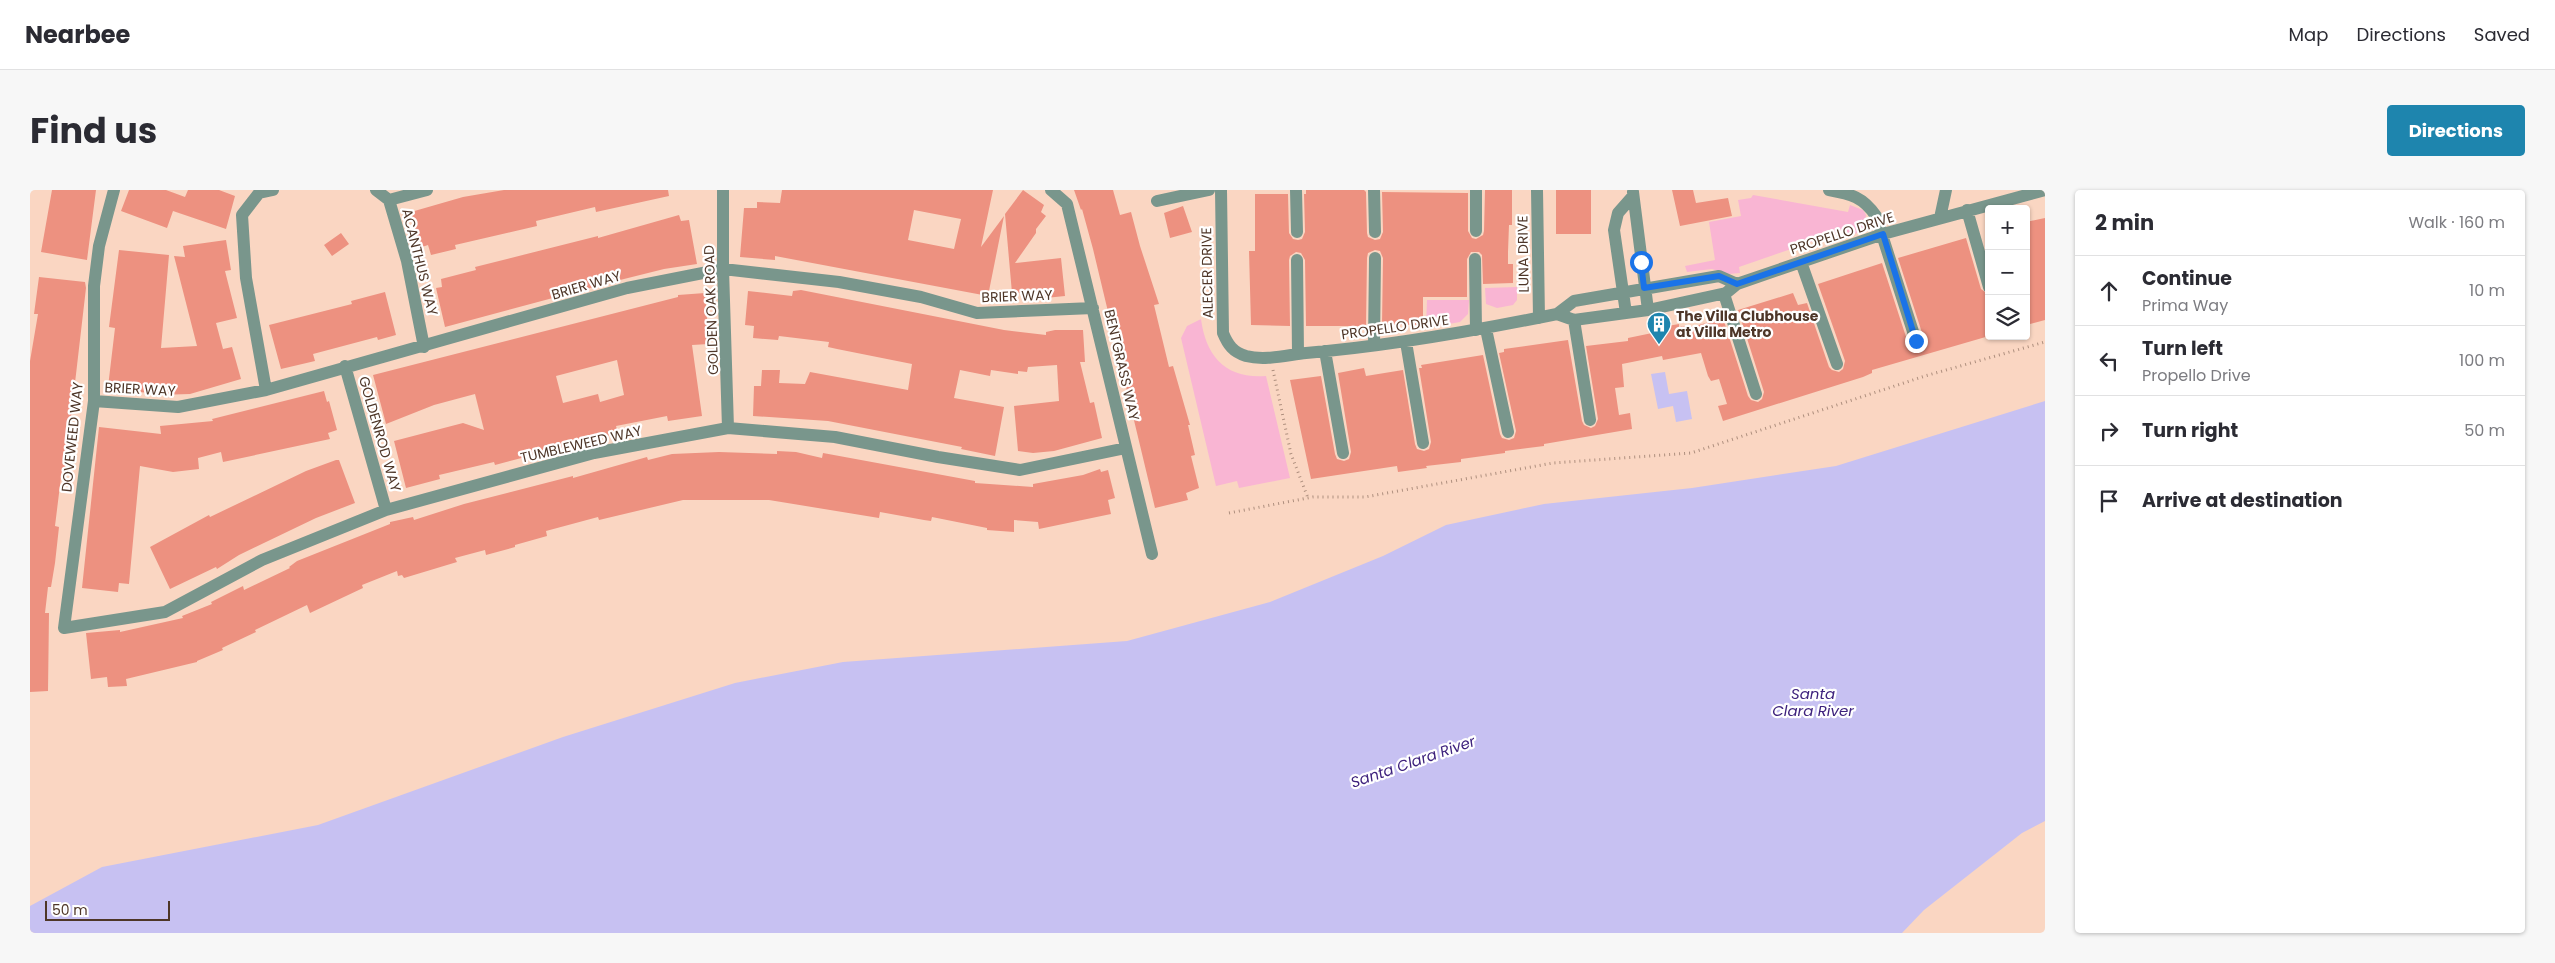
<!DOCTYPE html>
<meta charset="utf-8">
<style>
:root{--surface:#fff;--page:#f7f7f7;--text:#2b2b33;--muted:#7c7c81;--line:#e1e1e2;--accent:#1e85ae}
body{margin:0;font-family:Poppins,sans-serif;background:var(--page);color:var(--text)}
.controls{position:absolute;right:15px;top:15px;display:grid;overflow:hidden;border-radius:5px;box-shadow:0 1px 4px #0004}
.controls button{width:45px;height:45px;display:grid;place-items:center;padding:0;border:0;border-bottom:1px solid var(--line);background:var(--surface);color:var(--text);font:25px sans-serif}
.scale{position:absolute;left:15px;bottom:12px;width:125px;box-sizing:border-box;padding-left:5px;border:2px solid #4e3628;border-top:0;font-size:14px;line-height:18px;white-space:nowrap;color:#4e3628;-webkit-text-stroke:4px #fff;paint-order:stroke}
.stop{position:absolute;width:15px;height:15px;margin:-11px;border:4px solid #1a73e8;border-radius:50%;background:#fff}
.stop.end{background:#1a73e8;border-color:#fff;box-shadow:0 1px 5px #0008}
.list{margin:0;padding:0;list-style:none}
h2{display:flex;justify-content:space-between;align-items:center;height:65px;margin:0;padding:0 20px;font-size:21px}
h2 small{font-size:16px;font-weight:400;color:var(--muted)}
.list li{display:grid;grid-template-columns:32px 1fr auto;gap:15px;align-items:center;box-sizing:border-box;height:70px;padding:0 20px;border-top:1px solid var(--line)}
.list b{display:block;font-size:19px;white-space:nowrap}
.list p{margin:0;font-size:16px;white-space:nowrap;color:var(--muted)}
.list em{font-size:16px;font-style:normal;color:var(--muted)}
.icon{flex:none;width:28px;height:28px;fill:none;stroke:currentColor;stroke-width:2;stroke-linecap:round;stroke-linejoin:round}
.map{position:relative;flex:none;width:2015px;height:743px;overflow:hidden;border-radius:5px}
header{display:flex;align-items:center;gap:30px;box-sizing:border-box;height:70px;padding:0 25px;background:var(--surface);border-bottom:1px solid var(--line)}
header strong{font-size:24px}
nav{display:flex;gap:28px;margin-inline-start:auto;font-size:18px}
.intro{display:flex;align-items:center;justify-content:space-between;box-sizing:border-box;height:120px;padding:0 30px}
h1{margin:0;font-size:35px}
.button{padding:12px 22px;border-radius:5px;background:var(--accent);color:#fff;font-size:18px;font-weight:700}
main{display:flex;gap:30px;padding:0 30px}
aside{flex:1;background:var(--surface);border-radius:5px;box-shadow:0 1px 4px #0004}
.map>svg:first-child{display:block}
</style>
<header>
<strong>Nearbee</strong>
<nav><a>Map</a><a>Directions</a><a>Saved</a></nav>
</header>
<div class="intro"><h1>Find us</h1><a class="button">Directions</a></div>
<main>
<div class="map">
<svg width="2015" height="743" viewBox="0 0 2015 743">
<rect width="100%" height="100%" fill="#fad6c2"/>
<path fill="#f9b5d3" d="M1723,5L1818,22L1820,15L1833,20L1836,25L1834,38L1830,42L1818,46L1816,40L1709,77L1710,83L1699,84L1682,79L1657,82L1655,76L1685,70L1679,32L1711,26L1708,10L1721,8Z
M1487,97V110L1483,115L1467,118L1456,114L1455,98Z
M1397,110H1439L1438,124L1430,132L1396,138Z
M1171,129C1176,167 1196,189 1236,186L1260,288L1209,298L1207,291L1186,296L1151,148L1157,136Z"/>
<path fill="#c7c1f2" d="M1635,182L1639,204L1657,201L1662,229L1646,232L1643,216L1628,219L1621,184Z
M2015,211V631L1992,643L1894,720L1872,743H0V716L72,677L288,635L533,547L705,493L813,472L1097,451L1240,412L1353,366L1416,335L1514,314L1662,298L1806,276Z"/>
<path fill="#ed9180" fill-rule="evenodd" d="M22,0H66L57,70L11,62Z
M99,0H136L155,7L158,0H189L205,6L196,39L143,21L137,38L91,21Z
M474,0H638L639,6L566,22L565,17L506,31L507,36L425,55L426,59L401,65L398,55L389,58L381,22L433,7Z
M752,0H963L951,57L974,26L958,106L745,66V70L710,67L714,18H727V12L750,13ZM884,20L931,29L924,59L878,50Z
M993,0L1014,15L1011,22L1016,26L1006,39V43L985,73L1031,68L1035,106L996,110V103H982L975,24Z
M1044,0H1083L1090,25L1101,22L1110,56L1129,114L1124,115L1139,177L1143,176L1160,235H1158L1165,265L1161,266L1169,298L1156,303L1158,310L1125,318L1063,59L1052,19L1051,20Z
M1276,0H1334L1336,2L1337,43L1338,47L1345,50L1350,49L1353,42L1352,2L1438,3V41L1442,48L1446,49L1453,45L1454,41L1455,0H1482V35H1479L1478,62V74H1483V93L1453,94L1452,65L1449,62H1441L1437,69V107H1393V135H1352L1353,68L1350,61L1345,60L1338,63L1337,68L1336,136H1276L1275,70L1271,63L1266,62L1260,66L1259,70L1260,136L1221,135L1219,61H1225V4H1258L1259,43L1263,49L1268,50L1272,49L1275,42L1274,4H1276Z
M1526,0H1561V44H1526Z
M1642,0H1663L1666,13L1698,8L1702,26L1650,36Z
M1153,16L1162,42L1140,48L1134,23Z
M649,25L651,31L659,30L667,74L634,79L590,90L415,137L406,98L412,97L411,89L446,80L445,77L568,46V48Z
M2015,28V130L1996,135V32Z
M311,43L319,54L302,66L294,55Z
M1936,48L1951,99L1959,105V146L1842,180V183L1833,187L1693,231L1688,216L1697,214L1689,189L1681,191L1678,186L1671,163L1633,170L1632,166L1592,174L1594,197L1585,198L1589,225L1600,223L1602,239L1514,254V256L1475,261V263L1431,269V272L1396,276L1397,278L1368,282L1367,276L1281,289L1260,190L1291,186L1305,264L1307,269L1314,271L1319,269L1321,262L1308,183L1334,178L1336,186L1373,180L1385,254L1387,259L1394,261L1399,259L1401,252L1389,178H1392L1391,175L1453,165L1470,244L1472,248L1479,250L1484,248L1486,241L1469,163L1474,162V159L1538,150L1552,231L1554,235L1561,238L1565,236L1568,229L1556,156L1598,151V148L1627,142L1626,138L1649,134V137L1655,136V139L1693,128L1718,206L1721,210L1728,212L1732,209L1734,202L1708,120L1763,103L1768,115L1777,113L1799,177L1802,180L1809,182L1813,179L1815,171L1788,94L1852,73L1878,153L1881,157L1888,159L1892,156L1894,149L1868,68Z
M196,50L201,80L195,81L207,128L186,133L193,159L202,157L211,189L160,204L128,205V203L104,202L78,197L85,138L79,137L89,60L139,65L131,158L167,156L144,66L155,67L153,56Z
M9,87L55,92L56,98L35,279H32L25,336L29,337L25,373L21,397H18L15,423H19L18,501L0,502V171L8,124H4Z
M771,100L974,140L1016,145V142L1025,140H1053L1055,172H1050L1060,213L1064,212L1072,248L1024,261L1003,263L988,261L984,216L1029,211L1027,175L998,177L997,182L988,181V184L961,180L960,186L930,180L924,208L974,217L965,266L931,259L932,257L798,231L723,226L724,196H731L732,180H750L749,193L775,194L780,182L878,200L882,174L807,159L798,157L799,152L749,146L748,150L723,148L724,136L715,135L718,101L762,106L763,101Z
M355,102L366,145L348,150L347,147L283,164L285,171L251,179L239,135L322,114L321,111Z
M675,103L679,154L662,155L672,226L638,231L637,226L586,236L588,243L465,275L464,272L409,285L410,289L376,298L364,251L433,233L454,240L445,204L404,215L356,234L343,185L648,107V105ZM587,170L594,205L570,212L568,204L533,213L526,186Z
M294,201L297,212L299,211L307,240L298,243L300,249L193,272L191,262L168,268L169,279L143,282L110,276L99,394L89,393L88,402L52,398L69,237L131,244L130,236L183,231L182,229Z
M747,261L766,262L792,268L793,263L945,291V293L1003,297V294L1053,285L1070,279L1071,282L1078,280L1085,308L1078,310L1081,324L1009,339L1008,332L984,330V342L957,340V338L902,327L901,331L894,330L850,322L849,328L739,310H653L569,330L568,327L516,341L517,346L485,355V357L456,365L455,360L425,368L427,372L374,388L372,385L368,386L367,381L332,395L333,398L280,423L277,415L225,440L226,442L192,458L193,460L167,471V472L96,489L97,496L78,497L77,487L61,489L56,443L90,440V442L153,428L152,426L182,414L181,412L213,396L214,400L260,378L259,377L267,371L360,334V332L383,327L384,330L434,314L543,286V288L617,267L618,270L642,264L689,262L747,264Z
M306,270H309L325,313L286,328L209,365L187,379L186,377L140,399L120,357L179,325L180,327L276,281Z"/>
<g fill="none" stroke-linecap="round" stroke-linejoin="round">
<path stroke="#ae8f7e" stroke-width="3" stroke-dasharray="1 4" stroke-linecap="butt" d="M1243,180L1261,264L1278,308
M1199,323L1283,307H1335L1523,273L1661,263L1895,186L2015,152"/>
<path stroke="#79968c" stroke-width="12" d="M84,0L69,56L64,96V211L34,438L135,422L232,370L356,320L564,263L698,238L805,247L908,267L990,280L1096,258
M346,0L359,10L377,71L394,157
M693,0V79L698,238
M1021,0L1037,14L1122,364
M1191,0L1193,143C1198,155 1203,162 1216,166C1235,171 1257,165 1276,163C1361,156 1444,141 1527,124
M1266,0L1267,42
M1344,0L1345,42
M1507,0L1509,128
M1799,0C1821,4 1833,7 1846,26L1886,151
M1603,2L1618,120
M359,10L397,0
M1127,11L1179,0
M1937,20L1959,97
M1910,28L1916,0
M1446,41V0
M1445,69L1446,140
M1267,70L1268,164
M1771,72L1807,174
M1689,86L1707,94L1696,103L1618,120L1544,130L1527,124L1544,111Z
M1707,94L1853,44L2015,0
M1694,104L1726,204
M1596,123L1584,40L1588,23L1603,6
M1544,130L1560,230
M1456,139L1478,242
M1376,152L1393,253
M1344,155L1345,68
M1295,161L1313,263
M315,176L356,320
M236,200L216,88L212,25L229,3L243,0
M64,211L148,217L236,200L597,98L693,79L809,92L891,107L947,123L1063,118"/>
</g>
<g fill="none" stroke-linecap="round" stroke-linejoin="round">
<path stroke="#1a73e8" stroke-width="6" d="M1611,72L1614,98L1689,86L1707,94L1853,44L1886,151"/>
</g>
<defs>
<symbol id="building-pin" viewBox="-11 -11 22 30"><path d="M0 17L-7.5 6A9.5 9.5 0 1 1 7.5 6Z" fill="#1e85ae" stroke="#fff"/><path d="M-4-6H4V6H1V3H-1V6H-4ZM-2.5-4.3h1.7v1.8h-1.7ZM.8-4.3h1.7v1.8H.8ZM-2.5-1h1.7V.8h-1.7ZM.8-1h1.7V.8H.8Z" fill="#fff"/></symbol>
</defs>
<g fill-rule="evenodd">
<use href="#building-pin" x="1615" y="120" width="28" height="38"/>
</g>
<g text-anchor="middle" stroke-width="4.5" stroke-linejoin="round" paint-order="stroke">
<g font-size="14" fill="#4e3628" stroke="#fff">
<text transform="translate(1812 43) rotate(-18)" y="5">PROPELLO DRIVE</text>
<text transform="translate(1493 64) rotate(-91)" y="5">LUNA DRIVE</text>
<text transform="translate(390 72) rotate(76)" y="5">ACANTHUS WAY</text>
<text transform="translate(1177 83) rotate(-91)" y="5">ALECER DRIVE</text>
<text transform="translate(556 95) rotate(-16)" y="5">BRIER WAY</text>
<text transform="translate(987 106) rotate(-2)" y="5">BRIER WAY</text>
<text transform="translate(681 120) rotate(-92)" y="5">GOLDEN OAK ROAD</text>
<text transform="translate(1365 137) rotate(-8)" y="5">PROPELLO DRIVE</text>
<text transform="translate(1092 175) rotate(77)" y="5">BENTGRASS WAY</text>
<text transform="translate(110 199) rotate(3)" y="5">BRIER WAY</text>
<text transform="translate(350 244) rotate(74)" y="5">GOLDENROD WAY</text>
<text transform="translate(42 247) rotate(-84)" y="5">DOVEWEED WAY</text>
<text transform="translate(551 254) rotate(-13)" y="5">TUMBLEWEED WAY</text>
</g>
<g font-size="14" font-weight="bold" fill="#4e3628" stroke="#fff" text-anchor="start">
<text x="1646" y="131">The Villa Clubhouse<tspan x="1646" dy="16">at Villa Metro</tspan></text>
</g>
<g font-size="15" font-style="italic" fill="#3e227d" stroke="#fff">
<text x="1783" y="509">Santa<tspan x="1783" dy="17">Clara River</tspan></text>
<text transform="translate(1383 572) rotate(-19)" y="5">Santa Clara River</text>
</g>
</g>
</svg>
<div class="controls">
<button>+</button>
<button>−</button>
<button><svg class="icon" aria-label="layers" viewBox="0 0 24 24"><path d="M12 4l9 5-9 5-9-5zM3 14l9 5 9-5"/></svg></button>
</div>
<div class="scale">50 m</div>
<div class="stop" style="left:1611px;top:72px"></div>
<div class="stop end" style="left:1886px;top:151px"></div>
</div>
<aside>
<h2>2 min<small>Walk · 160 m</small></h2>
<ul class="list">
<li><svg class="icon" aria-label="ahead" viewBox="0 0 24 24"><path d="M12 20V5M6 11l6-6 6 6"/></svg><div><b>Continue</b><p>Prima Way</p></div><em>10 m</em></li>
<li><svg class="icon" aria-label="left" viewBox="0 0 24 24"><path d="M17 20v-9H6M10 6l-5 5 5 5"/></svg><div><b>Turn left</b><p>Propello Drive</p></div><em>100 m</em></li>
<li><svg class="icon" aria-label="right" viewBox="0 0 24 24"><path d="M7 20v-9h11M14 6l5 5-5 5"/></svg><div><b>Turn right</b></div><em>50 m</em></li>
<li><svg class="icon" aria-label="arrive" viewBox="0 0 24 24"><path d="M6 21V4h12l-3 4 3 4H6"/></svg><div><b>Arrive at destination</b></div></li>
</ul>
</aside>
</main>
